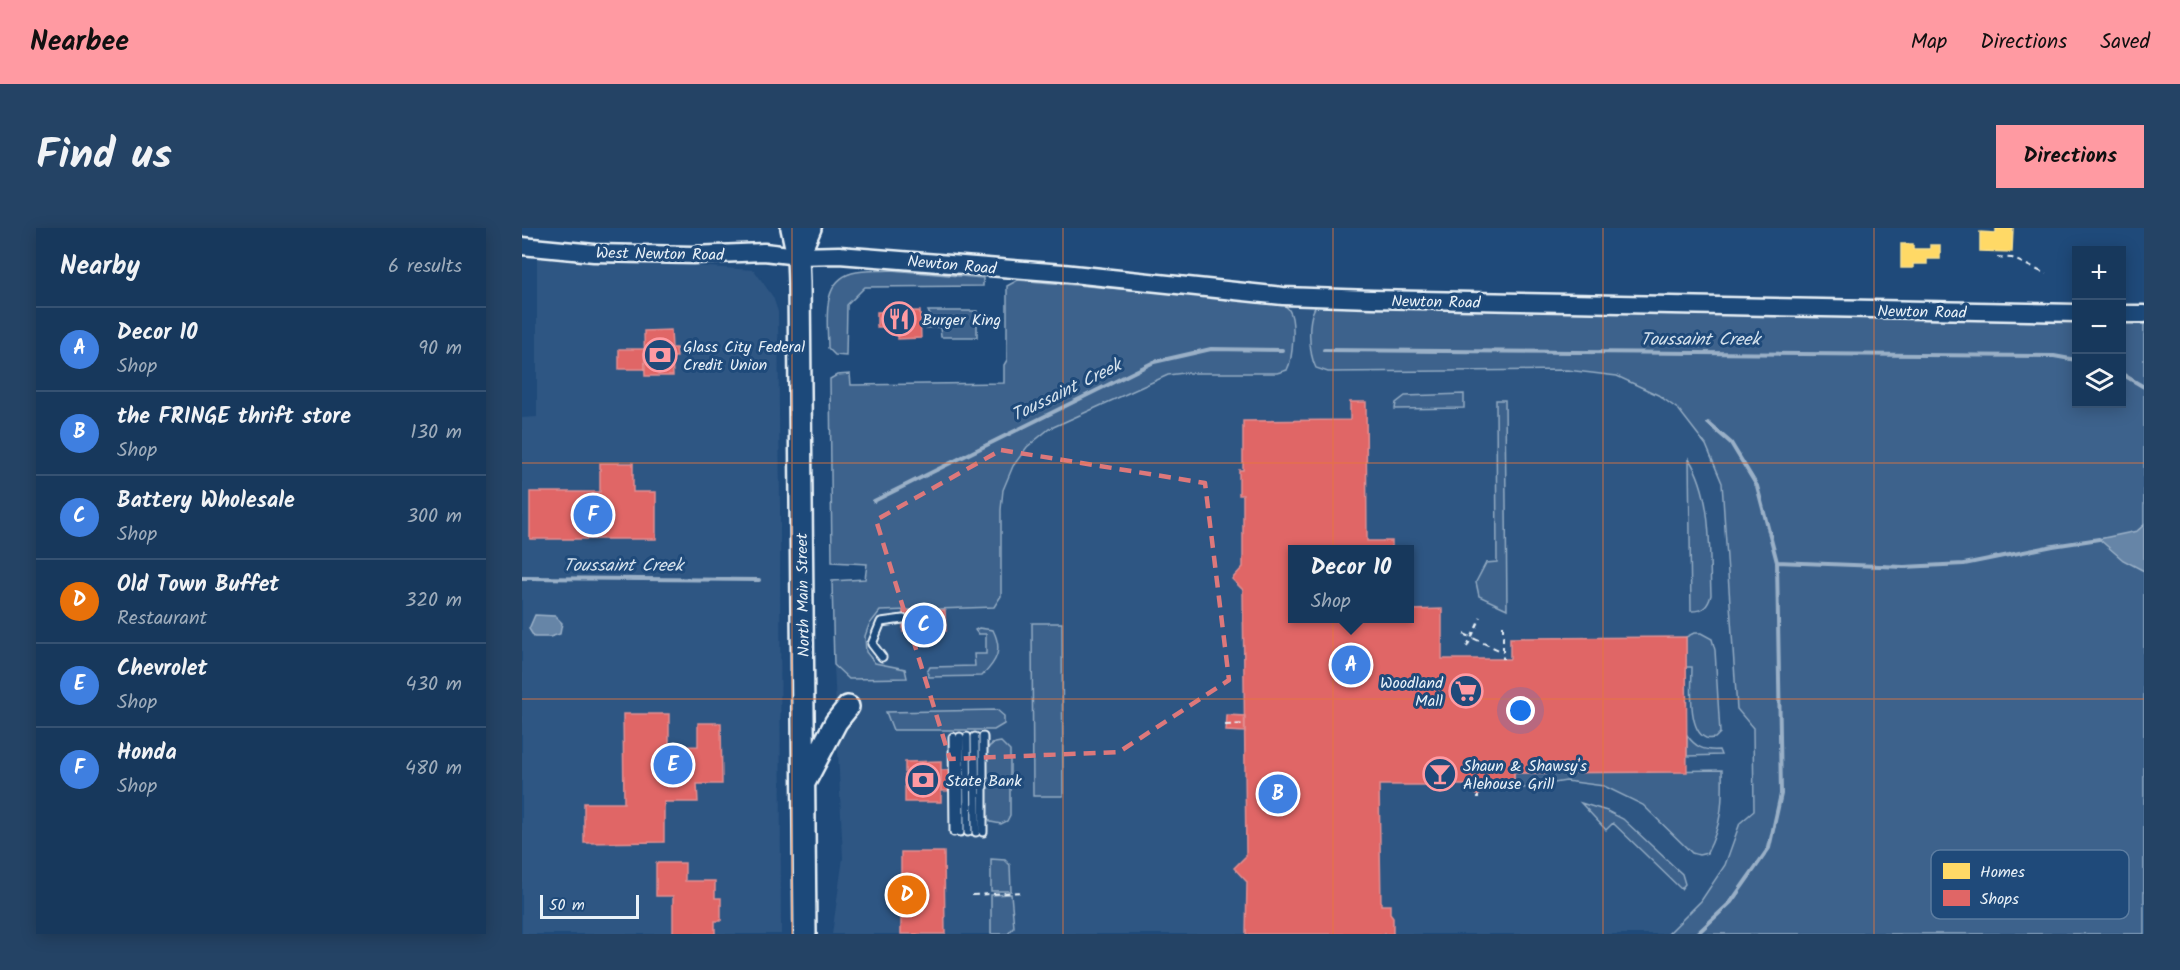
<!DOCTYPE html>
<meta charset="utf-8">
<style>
:root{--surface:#17385c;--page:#244365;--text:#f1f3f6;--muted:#9eacbb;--line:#365272;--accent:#ff9aa2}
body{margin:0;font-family:Kalam,sans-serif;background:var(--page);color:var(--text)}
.controls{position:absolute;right:18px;top:18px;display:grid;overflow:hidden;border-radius:0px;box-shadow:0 3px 15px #0003}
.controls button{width:54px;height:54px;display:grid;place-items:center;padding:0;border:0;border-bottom:2px solid var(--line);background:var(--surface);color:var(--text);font:30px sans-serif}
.scale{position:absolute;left:18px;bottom:15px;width:99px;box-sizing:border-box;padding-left:6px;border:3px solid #e8f1f8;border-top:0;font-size:16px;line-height:21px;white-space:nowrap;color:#e8f1f8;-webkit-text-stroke:4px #1f4a7a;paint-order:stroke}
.you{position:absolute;left:999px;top:483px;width:21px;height:21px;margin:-15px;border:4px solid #fff;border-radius:50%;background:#1a73e8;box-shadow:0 0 0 9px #1a73e833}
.badge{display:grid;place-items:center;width:39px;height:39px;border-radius:50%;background:var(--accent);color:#fff;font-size:20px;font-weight:700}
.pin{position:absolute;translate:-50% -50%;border:3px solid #fff;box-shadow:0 2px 6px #0006}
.popup{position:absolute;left:766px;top:317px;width:126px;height:78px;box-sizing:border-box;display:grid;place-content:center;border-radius:0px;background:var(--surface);filter:drop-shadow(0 2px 4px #0005);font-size:20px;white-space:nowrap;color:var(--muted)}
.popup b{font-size:22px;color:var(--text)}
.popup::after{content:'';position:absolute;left:50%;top:100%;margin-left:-12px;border:12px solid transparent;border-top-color:var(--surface)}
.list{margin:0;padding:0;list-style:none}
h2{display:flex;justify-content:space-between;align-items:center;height:78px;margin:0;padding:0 24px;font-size:26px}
h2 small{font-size:20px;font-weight:400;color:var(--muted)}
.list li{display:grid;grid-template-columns:39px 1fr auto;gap:18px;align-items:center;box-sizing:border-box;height:84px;padding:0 24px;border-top:2px solid var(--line)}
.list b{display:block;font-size:22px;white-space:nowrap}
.list p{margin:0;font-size:20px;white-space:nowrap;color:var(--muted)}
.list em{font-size:20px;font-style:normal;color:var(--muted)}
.icon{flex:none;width:33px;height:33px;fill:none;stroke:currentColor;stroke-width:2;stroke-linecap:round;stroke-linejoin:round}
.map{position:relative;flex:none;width:1622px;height:706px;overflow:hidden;border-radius:0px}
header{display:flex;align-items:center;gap:36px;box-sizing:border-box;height:84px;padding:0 30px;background:var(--accent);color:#111}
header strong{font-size:28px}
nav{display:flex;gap:33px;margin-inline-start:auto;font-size:21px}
.intro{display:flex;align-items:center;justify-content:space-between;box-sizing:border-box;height:144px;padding:0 36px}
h1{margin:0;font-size:42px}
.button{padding:15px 27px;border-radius:0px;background:var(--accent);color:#111;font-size:21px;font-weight:700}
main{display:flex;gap:36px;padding:0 36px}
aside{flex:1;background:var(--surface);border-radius:0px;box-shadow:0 3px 15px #0003}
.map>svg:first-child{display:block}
</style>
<header>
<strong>Nearbee</strong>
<nav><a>Map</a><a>Directions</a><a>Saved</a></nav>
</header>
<div class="intro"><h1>Find us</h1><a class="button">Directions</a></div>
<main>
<aside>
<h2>Nearby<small>6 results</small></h2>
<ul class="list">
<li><span class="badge" style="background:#3f7fe0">A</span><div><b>Decor 10</b><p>Shop</p></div><em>90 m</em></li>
<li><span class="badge" style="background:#3f7fe0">B</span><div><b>the FRINGE thrift store</b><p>Shop</p></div><em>130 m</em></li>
<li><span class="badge" style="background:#3f7fe0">C</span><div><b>Battery Wholesale</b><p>Shop</p></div><em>300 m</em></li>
<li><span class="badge" style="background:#e8710a">D</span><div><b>Old Town Buffet</b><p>Restaurant</p></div><em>320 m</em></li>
<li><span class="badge" style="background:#3f7fe0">E</span><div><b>Chevrolet</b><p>Shop</p></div><em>430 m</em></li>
<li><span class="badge" style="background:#3f7fe0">F</span><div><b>Honda</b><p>Shop</p></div><em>480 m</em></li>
</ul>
</aside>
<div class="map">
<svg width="1622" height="706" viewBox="0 0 1622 706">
<rect width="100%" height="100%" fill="#1f4a7a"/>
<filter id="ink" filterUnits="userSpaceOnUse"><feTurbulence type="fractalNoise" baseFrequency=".0167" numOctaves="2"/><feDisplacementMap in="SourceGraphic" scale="12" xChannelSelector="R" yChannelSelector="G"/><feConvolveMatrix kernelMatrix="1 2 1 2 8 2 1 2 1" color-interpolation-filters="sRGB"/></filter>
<g filter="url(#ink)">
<path fill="#2e5683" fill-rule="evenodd" d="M15,28L232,42L251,69L256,84L258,278L259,706H0V190L15,189Z
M760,75L795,77L794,140L806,144L1045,142L1095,148L1136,167L1157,182L1184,217L1200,255L1215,481L1231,500L1232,583L1218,595L1203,637L1179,673L1146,706H310L321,630L312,437L327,451L385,450L383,441L353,435L344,424L343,408L347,397L358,383L472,378L482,262L491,238L505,219L527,201L633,152L646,147L662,145L767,81ZM770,322H888V390H770Z"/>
<path fill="#3c628c" stroke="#92aac2" stroke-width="1.5" d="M369,42L461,50V58L343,59L325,77L324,128L313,127L306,120C306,95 298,54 330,45C342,42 357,43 369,42Z
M496,52L760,75C761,76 767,81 767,82C774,92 771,131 765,142L755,145H662L646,147L527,201L505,219L491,238L481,262L479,282V368L472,379L358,383L347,397L343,408L344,424L353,435L383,441L385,450L327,451L312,437L310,353L343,351L345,336L310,334L308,151L315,147L328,146L329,157L482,155V137L485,132V58Z
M795,77L1554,89V176H1600V90H1622V706H1146L1179,673L1203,637L1218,595L1232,583L1231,500L1215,481L1200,255L1184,217L1157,182L1136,167L1095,148L1045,142L806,144L794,140C787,127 784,89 795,77Z
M406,83H455V109H419L418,99L404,100V94L410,91Z
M942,166V180L873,181L874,175L883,168Z
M974,172H983L985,381L957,368L954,354L964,335L975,334Z
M1167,231C1191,269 1187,323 1189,367C1186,379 1181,383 1169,383Z
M510,395H540L541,568H511Z
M457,400L471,402C481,422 475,433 460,448L407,449L405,444L408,439L453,438L452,426H464V406H456L453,402Z
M1172,405H1179L1190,411L1193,422L1198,505L1193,510C1190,510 1187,511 1184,510C1165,502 1170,456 1170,439H1164V409Z
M475,482L482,488V496L472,502H371L364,484Z
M1165,507C1173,519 1182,523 1197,522L1199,527L1165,528Z
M479,514L488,523V587L485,593L479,596L469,594L465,589L464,523C468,516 471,515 479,514Z
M1200,542C1201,574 1200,596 1185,625L1177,627L1170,625L1121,577L1082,558L1044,553L984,563L992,554V545Z
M1059,575L1085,583L1101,591L1160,646L1163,656L1159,661L1091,595L1084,602Z
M469,631L483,632L488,637L489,663H469Z
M489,666L492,699L486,706H469V667Z"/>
<path fill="#6685a7" stroke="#9ab0c7" stroke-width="1.5" d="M1622,297V343L1601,332L1577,311L1615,303Z
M13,387L33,388L40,395L38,406L28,409H12L7,401Z"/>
<path fill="#ffd966" stroke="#f8e092" stroke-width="1.5" d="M1474,0H1491L1490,24L1458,23V4L1474,5Z
M1379,16H1391V21H1408V17H1418V31H1405V36H1391V40H1379Z"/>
<path fill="#e06666" stroke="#e29092" stroke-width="1.5" d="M398,83L399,110L376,111V99H355V84Z
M149,102L150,120H154L155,129H150L151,148H123L122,103Z
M97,121H122L123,141H97Z
M828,174H844L845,313H870V322H770V390H888V382L920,381V431H988V410L1164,409L1165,544L992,545V554L969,555L956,568L944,557H857L859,677H868V686L871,690V706H724L725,654L712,640L724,628L721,362L710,351L721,339V267H717V242H721V193L828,192Z
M78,235H111V264H134V311H8V264H78Z
M423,382L424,403L381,404V383Z
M101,486H147V519L176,518V495H199L200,556H175L176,574H142V614L62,615V575H102Z
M705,487L723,488V504L704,503Z
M419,533V574H383V534Z
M461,541V562L419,563V542Z
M379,624H422L423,706H379Z
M134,635H163V653H193V670H199V693H193V706H151V668H134Z"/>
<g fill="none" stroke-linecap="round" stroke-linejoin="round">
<path stroke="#9ab0c7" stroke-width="4" d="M802,122L1532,128L1554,132
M1600,146L1622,159
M352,273L632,134L689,121L760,122
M1255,334L1382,339L1442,336L1531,318L1577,311
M0,350L237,352
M1175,706L1209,674L1247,620L1259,566L1255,334L1235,258L1209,215L1186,195"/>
<defs>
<path id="service" d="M360,429L350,416L359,394L381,391
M431,509L432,604
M438,509V604
M445,509L446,604
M453,509L454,604
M461,509V604"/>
<path id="tertiary" d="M0,18L72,25L171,27L242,24L276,28L317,27L541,45L761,68L850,71L1554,85
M1600,86H1622"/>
<path id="primary" d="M270,0L276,28L277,55L283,706
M276,28L288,0
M283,553L314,494L326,479"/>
</defs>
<use href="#service" stroke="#e8f1f8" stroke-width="11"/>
<use href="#tertiary" stroke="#e8f1f8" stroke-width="21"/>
<use href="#primary" stroke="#e8f1f8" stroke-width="26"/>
<path stroke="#e8f1f8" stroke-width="2" stroke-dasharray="6 4.5" stroke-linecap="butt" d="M1475,29L1490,30L1524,46
M981,397V431
M942,406L981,424
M945,419L959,389
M703,497L723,496
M956,568V570
M450,667L501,664"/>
<use href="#service" stroke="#1f4a7a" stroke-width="7"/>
<use href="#tertiary" stroke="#1f4a7a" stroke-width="16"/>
<use href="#primary" stroke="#1f4a7a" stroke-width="21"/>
</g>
</g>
<path fill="none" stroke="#dd787b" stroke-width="4.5" stroke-dasharray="12 8" stroke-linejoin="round" d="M479,222L683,255L707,452L597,524L428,531L354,292Z"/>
<path fill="none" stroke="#e8773b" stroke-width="1.5" stroke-opacity="0.55" d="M270,0V706M541,0V706M811,0V706M1081,0V706M1352,0V706M0,235H1622M0,471H1622"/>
<defs>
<symbol id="restaurant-ring" viewBox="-11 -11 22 22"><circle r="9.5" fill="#1f4a7a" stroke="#ff9aa2" stroke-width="1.5"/><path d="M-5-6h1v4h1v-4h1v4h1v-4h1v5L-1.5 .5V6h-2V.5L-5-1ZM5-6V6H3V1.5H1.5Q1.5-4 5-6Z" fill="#ff9aa2"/></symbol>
<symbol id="bank-ring" viewBox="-11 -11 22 22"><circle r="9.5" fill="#1f4a7a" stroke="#ff9aa2" stroke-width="1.5"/><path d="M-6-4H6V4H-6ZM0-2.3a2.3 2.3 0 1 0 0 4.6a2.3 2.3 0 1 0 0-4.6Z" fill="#ff9aa2"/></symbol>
<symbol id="supermarket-ring" viewBox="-11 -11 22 22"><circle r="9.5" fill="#1f4a7a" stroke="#ff9aa2" stroke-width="1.5"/><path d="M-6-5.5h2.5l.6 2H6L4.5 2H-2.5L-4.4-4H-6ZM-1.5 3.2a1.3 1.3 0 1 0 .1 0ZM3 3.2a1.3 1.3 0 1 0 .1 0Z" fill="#ff9aa2"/></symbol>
<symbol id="bar-ring" viewBox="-11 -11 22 22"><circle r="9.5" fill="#1f4a7a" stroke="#ff9aa2" stroke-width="1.5"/><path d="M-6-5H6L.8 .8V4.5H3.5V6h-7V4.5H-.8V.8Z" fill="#ff9aa2"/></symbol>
</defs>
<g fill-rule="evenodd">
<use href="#restaurant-ring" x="358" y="72" width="38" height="38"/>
<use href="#bank-ring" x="119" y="108" width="38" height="38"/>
<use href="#supermarket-ring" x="925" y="444" width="38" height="38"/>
<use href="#bar-ring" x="899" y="527" width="38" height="38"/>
<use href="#bank-ring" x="382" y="533" width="38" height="38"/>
</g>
<g text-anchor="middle" stroke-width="6" stroke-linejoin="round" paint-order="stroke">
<g font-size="16" fill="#e8f1f8" stroke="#1f4a7a">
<text transform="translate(138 25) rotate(1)" y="6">West Newton Road</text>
<text transform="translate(430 36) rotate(5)" y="6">Newton Road</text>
<text transform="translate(914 73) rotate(1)" y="6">Newton Road</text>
<text transform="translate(1400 83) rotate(1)" y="6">Newton Road</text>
<text transform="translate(280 367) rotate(-91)" y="6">North Main Street</text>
</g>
<g font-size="16" fill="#e8f1f8" stroke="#1f4a7a" text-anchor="start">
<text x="400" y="97">Burger King</text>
<text x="161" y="124">Glass City Federal<tspan x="161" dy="18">Credit Union</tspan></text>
<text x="921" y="460" text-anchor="end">Woodland<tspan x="921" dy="18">Mall</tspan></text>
<text x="941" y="543">Shaun &amp; Shawsy's<tspan x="941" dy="18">Alehouse Grill</tspan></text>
<text x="424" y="558">State Bank</text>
</g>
<g font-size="18" font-style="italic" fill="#d4e1ec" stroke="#1f4a7a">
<text x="1178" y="117">Toussaint Creek</text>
<text transform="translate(544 162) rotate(-26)" y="6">Toussaint Creek</text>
<text x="101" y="343">Toussaint Creek</text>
</g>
</g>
<rect x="1409" y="622" width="198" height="69" rx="9" fill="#1f4a7a" stroke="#5b7ca0" stroke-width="1.5"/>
<rect x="1421" y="635" width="27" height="16" fill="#ffd966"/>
<rect x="1421" y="662" width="27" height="16" fill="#e06666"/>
<g font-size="16" fill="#e8f1f8">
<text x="1458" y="649">Homes</text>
<text x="1458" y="676">Shops</text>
</g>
</svg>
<div class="controls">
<button>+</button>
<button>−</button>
<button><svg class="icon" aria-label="layers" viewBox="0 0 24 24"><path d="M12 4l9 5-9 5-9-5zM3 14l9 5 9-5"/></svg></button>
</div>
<div class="scale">50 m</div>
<div class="you"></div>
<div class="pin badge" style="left:829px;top:437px;background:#3f7fe0">A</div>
<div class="popup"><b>Decor 10</b>Shop</div>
<div class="pin badge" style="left:756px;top:566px;background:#3f7fe0">B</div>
<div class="pin badge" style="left:402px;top:397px;background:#3f7fe0">C</div>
<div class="pin badge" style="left:385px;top:667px;background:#e8710a">D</div>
<div class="pin badge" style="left:151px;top:537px;background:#3f7fe0">E</div>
<div class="pin badge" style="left:71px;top:287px;background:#3f7fe0">F</div>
</div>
</main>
